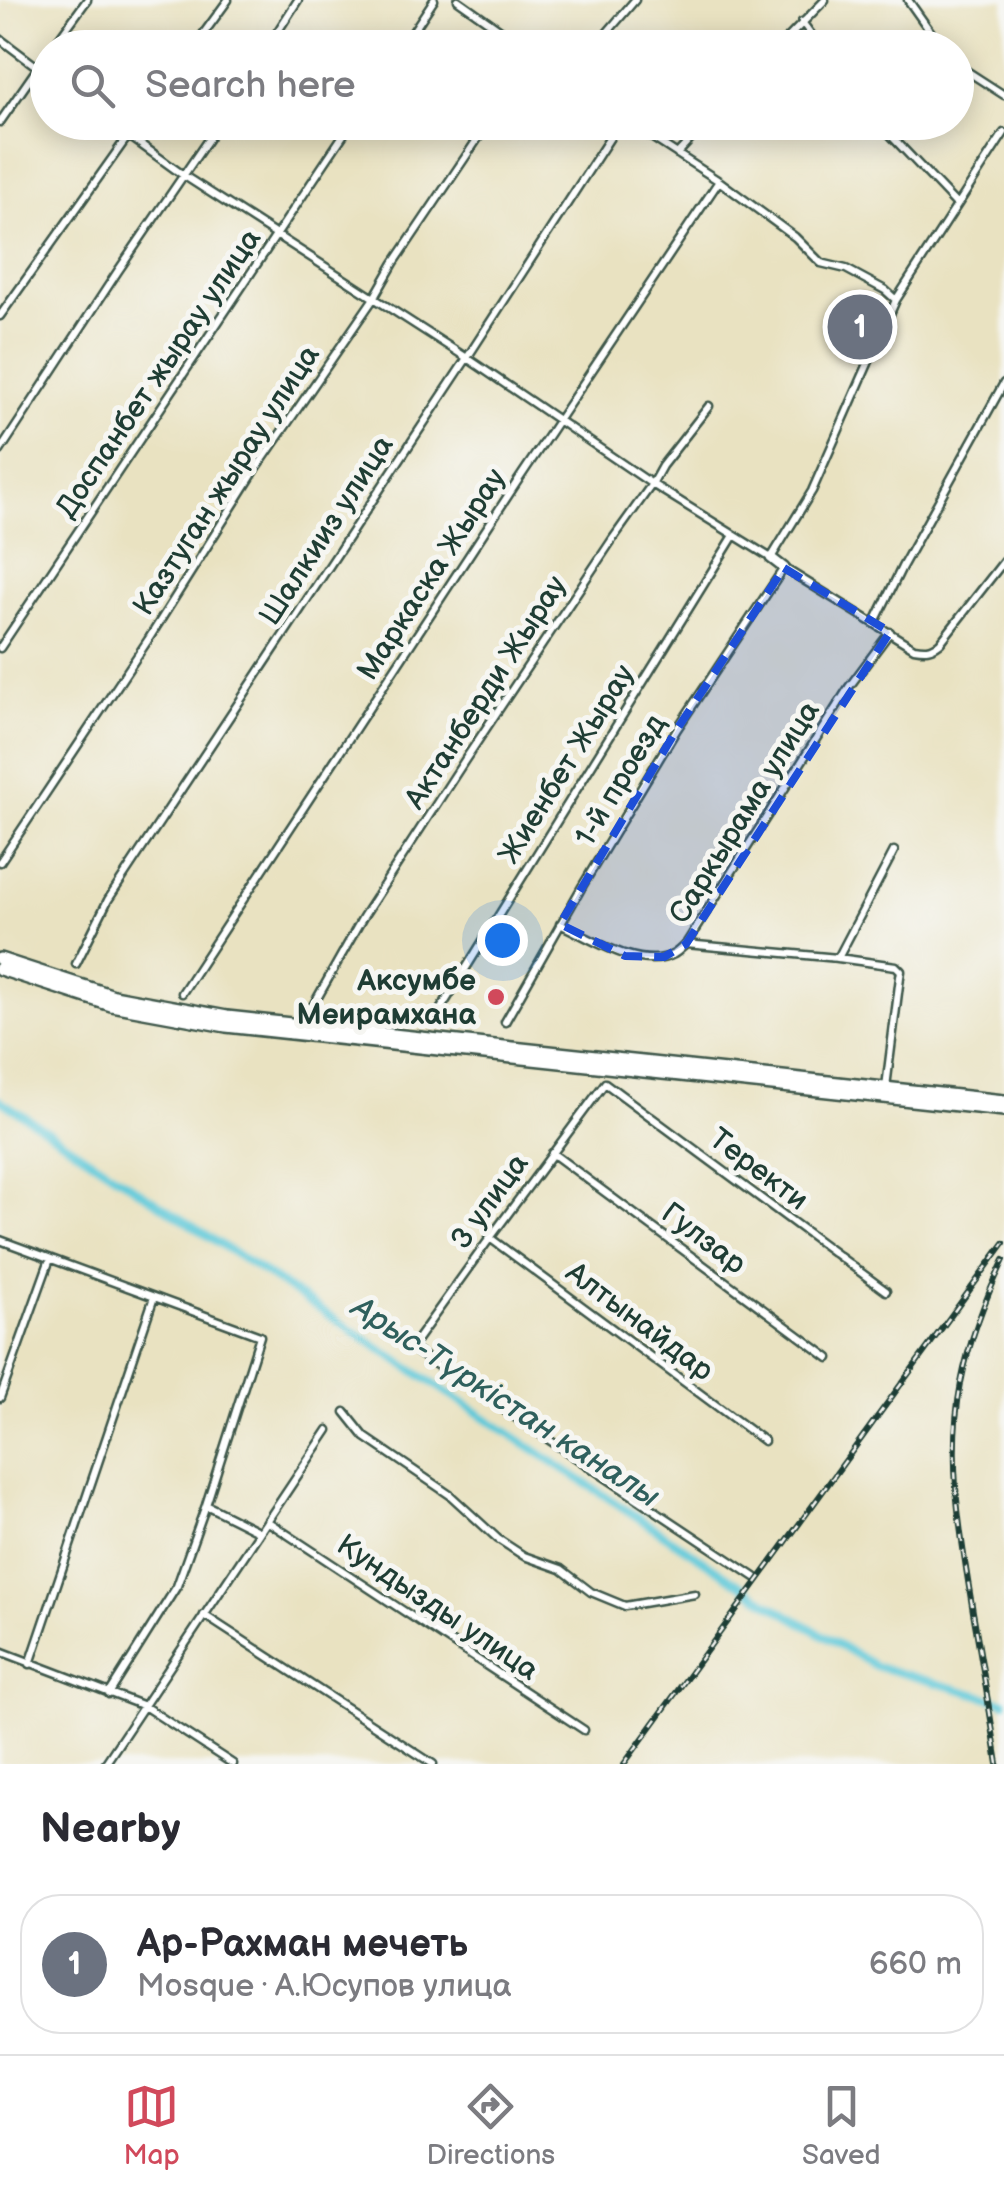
<!DOCTYPE html>
<meta charset="utf-8">
<style>
:root{--surface:#fff;--page:#f2f2f3;--text:#2b2b33;--muted:#7c7c81;--line:#e1e1e2;--accent:#d1495b}
body{margin:0;font-family:"Balsamiq Sans",sans-serif;background:var(--page);color:var(--text)}
.you{position:absolute;left:502px;top:940px;width:35px;height:35px;margin:-25px;border:8px solid #fff;border-radius:50%;background:#1a73e8;box-shadow:0 0 0 15px #1a73e833}
.badge{display:grid;place-items:center;width:65px;height:65px;border-radius:50%;background:var(--accent);color:#fff;font-size:32px;font-weight:700}
.pin{position:absolute;translate:-50% -50%;border:5px solid #fff;box-shadow:0 2px 10px #0006}
.list{margin:0;padding:0;list-style:none}
h2{display:flex;justify-content:space-between;align-items:center;height:130px;margin:0;padding:0 40px;font-size:42px}
h2 small{font-size:32px;font-weight:400;color:var(--muted)}
.list li{display:grid;grid-template-columns:65px 1fr auto;gap:30px;align-items:center;box-sizing:border-box;height:140px;margin:0 20px 20px;padding:0 20px;border:2px solid var(--line);border-radius:40px}
.list b{display:block;font-size:38px;white-space:nowrap}
.list p{margin:0;font-size:32px;white-space:nowrap;color:var(--muted)}
.list em{font-size:32px;font-style:normal;color:var(--muted)}
.icon{flex:none;width:55px;height:55px;fill:none;stroke:currentColor;stroke-width:2;stroke-linecap:round;stroke-linejoin:round}
.map{position:relative;flex:none;width:1004px;height:1764px;overflow:hidden}
.search{position:absolute;background:var(--surface);box-shadow:0 5px 25px #0003;left:30px;right:30px;top:30px;height:110px;display:flex;align-items:center;gap:25px;box-sizing:border-box;padding:0 35px;border-radius:55px;color:var(--muted);font-size:38px}
.sheet{height:290px;background:var(--surface)}
nav{display:flex;justify-content:space-around;align-items:center;box-sizing:border-box;height:140px;border-top:2px solid var(--line);background:var(--surface);font-size:28px;color:var(--muted)}
nav a{display:grid;justify-items:center;gap:5px}
nav .on{color:var(--accent)}
.map>svg:first-child{display:block}
</style>
<div class="map">
<svg width="1004" height="1764" viewBox="0 0 1004 1764">
<rect width="100%" height="100%" fill="#f6f6f2"/>
<filter id="ink" filterUnits="userSpaceOnUse"><feTurbulence type="fractalNoise" baseFrequency=".01" numOctaves="2"/><feDisplacementMap in="SourceGraphic" scale="20" xChannelSelector="R" yChannelSelector="G"/><feConvolveMatrix kernelMatrix="1 2 1 2 8 2 1 2 1" color-interpolation-filters="sRGB"/></filter>
<filter id="wash" filterUnits="userSpaceOnUse"><feTurbulence type="fractalNoise" baseFrequency=".0048" numOctaves="4" result="noise"/><feDisplacementMap in="SourceGraphic" scale="40" xChannelSelector="R" yChannelSelector="G"/><feGaussianBlur stdDeviation="2.25" result="paint"/><feColorMatrix in="noise" values="0 0 0 0 0 0 0 0 0 0 0 0 0 0 0 0 0 1.4 0 .05"/><feComposite in="paint" operator="in"/></filter>
<g filter="url(#wash)">
<rect width="100%" height="100%" fill="#e9e2c1"/>
<g fill="none" stroke-linecap="round" stroke-linejoin="round">
<path stroke="#5ec9d9" stroke-width="8" d="M0,1100L770,1604L875,1666L1004,1702"/>
</g>
</g>
<g filter="url(#ink)">
<g fill="none" stroke-linecap="round" stroke-linejoin="round">
<defs>
<path id="street" d="M458,0L526,48
M908,0L942,48
M802,22L821,48
M0,39L48,75
M52,48L87,0
M193,48L228,0
M267,48L298,0
M402,48L434,0
M594,48L635,0
M778,48L825,0
M956,64L1004,95
M0,122L48,53
M110,122L183,175L467,358L652,484L771,558L812,491L896,300L1004,133
M628,122L719,181L795,237L821,263L846,269L885,290L896,300
M878,122L957,205
M677,154L707,122
M0,316L138,122
M0,451L118,271L220,122
M875,622L902,567L1004,383
M0,648L352,122
M0,862L148,640L256,469L374,298L394,263L489,122
M560,924C590,938 641,972 674,954C679,951 682,947 686,944
M838,958L894,851
M76,964L108,900L467,358L620,122
M182,993L517,482L719,181
M310,1011L363,917L465,760L612,540L652,484L662,466L709,406
M437,1015L733,537
M505,1022L583,885L677,729L784,568L914,648C925,650 931,650 940,643L1004,561
M886,1087L900,977L901,971L896,966L838,958L686,944L849,687L890,632
M552,1153L829,1358
M490,1238L764,1441
M0,1240L260,1336L206,1505L177,1586L109,1694
M0,1398L50,1259
M345,1412L365,1437L450,1495L498,1539L524,1556L561,1569L591,1592L625,1606L695,1594
M206,1505L260,1532
M267,1521L584,1730
M755,1577L411,1348L490,1238L605,1083L886,1291
M204,1615L433,1764
M0,1651L144,1706L233,1764
M30,1664L154,1297
M105,1764L328,1430"/>
<path id="secondary" d="M771,558L784,568"/>
<path id="highway" d="M0,959L114,996L227,1017L1004,1101
M0,969L111,1005L226,1026L1004,1110"/>
</defs>
<use href="#street" stroke="#3d5649" stroke-width="11"/>
<use href="#secondary" stroke="#3d5649" stroke-width="14"/>
<use href="#highway" stroke="#3d5649" stroke-width="16"/>
<use href="#street" stroke="#fff" stroke-width="6"/>
<use href="#secondary" stroke="#fff" stroke-width="9"/>
<use href="#highway" stroke="#fff" stroke-width="11"/>
<defs>
<path id="rail" d="M624,1764L1004,1243
M998,1764C990,1713 982,1663 973,1612C961,1537 946,1460 961,1383C969,1341 985,1299 1004,1260"/>
</defs>
<use href="#rail" stroke="#1f3d34" stroke-width="6"/>
<use href="#rail" stroke="#f6f6f2" stroke-width="2.5" stroke-dasharray="8" stroke-linecap="butt"/>
</g>
</g>
<path fill="#1d4ed8" fill-opacity="0.2" stroke="#1d4ed8" stroke-width="8" stroke-dasharray="20 12" stroke-linejoin="round" d="M784,568L890,632L686,944L664,957L625,956L560,924L677,729Z"/>
<circle fill="#d1495b" stroke="#f6f6f2" stroke-width="4" cx="496" cy="997" r="10"/>
<g text-anchor="middle" stroke-width="10" stroke-linejoin="round" paint-order="stroke">
<g font-size="30" fill="#1f3d34" stroke="#f6f6f2">
<text transform="translate(158 373) rotate(-56)" y="10">Доспанбет жырау улица</text>
<text transform="translate(226 480) rotate(-57)" y="10">Казтуган жырау улица</text>
<text transform="translate(326 530) rotate(-57)" y="10">Шалкииз улица</text>
<text transform="translate(431 574) rotate(-57)" y="10">Маркаска Жырау</text>
<text transform="translate(485 692) rotate(-57)" y="10">Актанберди Жырау</text>
<text transform="translate(566 764) rotate(-58)" y="10">Жиенбет Жырау</text>
<text transform="translate(620 780) rotate(-59)" y="10">1-й проезд</text>
<text transform="translate(744 812) rotate(-58)" y="10">Саркырама улица</text>
<text transform="translate(759 1169) rotate(37)" y="10">Теректи</text>
<text transform="translate(489 1201) rotate(-54)" y="10">3 улица</text>
<text transform="translate(704 1238) rotate(37)" y="10">Гулзар</text>
<text transform="translate(640 1321) rotate(37)" y="10">Алтынайдар</text>
<text transform="translate(438 1607) rotate(34)" y="10">Кундызды улица</text>
</g>
<g font-size="30" font-weight="bold" fill="#1f3d34" stroke="#f6f6f2" text-anchor="end">
<text x="476" y="990">Аксумбе<tspan x="476" dy="34">Меирамхана</tspan></text>
</g>
<g font-size="32" font-style="italic" fill="#2f605d" stroke="#f6f6f2">
<text transform="translate(506 1401) rotate(33)" y="11">Арыс-Түркістан каналы</text>
</g>
</g>
</svg>
<div class="you"></div>
<div class="pin badge" style="left:860px;top:327px;background:#6b7280">1</div>
<div class="search"><svg class="icon" aria-label="search" viewBox="0 0 24 24"><circle cx="10" cy="10" r="6"/><path d="M15 15l6 6"/></svg>Search here</div>
</div>
<section class="sheet">
<h2>Nearby<small></small></h2>
<ul class="list">
<li><span class="badge" style="background:#6b7280">1</span><div><b>Ар-Рахман мечеть</b><p>Mosque · А.Юсупов улица</p></div><em>660 m</em></li>
</ul>
</section>
<nav>
<a class="on"><svg class="icon" aria-label="map" viewBox="0 0 24 24"><path d="M3 6l6-2 6 2 6-2v14l-6 2-6-2-6 2zM9 4v14M15 6v14"/></svg>Map</a>
<a><svg class="icon" aria-label="directions" viewBox="0 0 24 24"><path d="M12 3l9 9-9 9-9-9zM9 14v-3h6M13 9l2 2-2 2"/></svg>Directions</a>
<a><svg class="icon" aria-label="saved" viewBox="0 0 24 24"><path d="M7 4h10v16l-5-4-5 4z"/></svg>Saved</a>
</nav>
